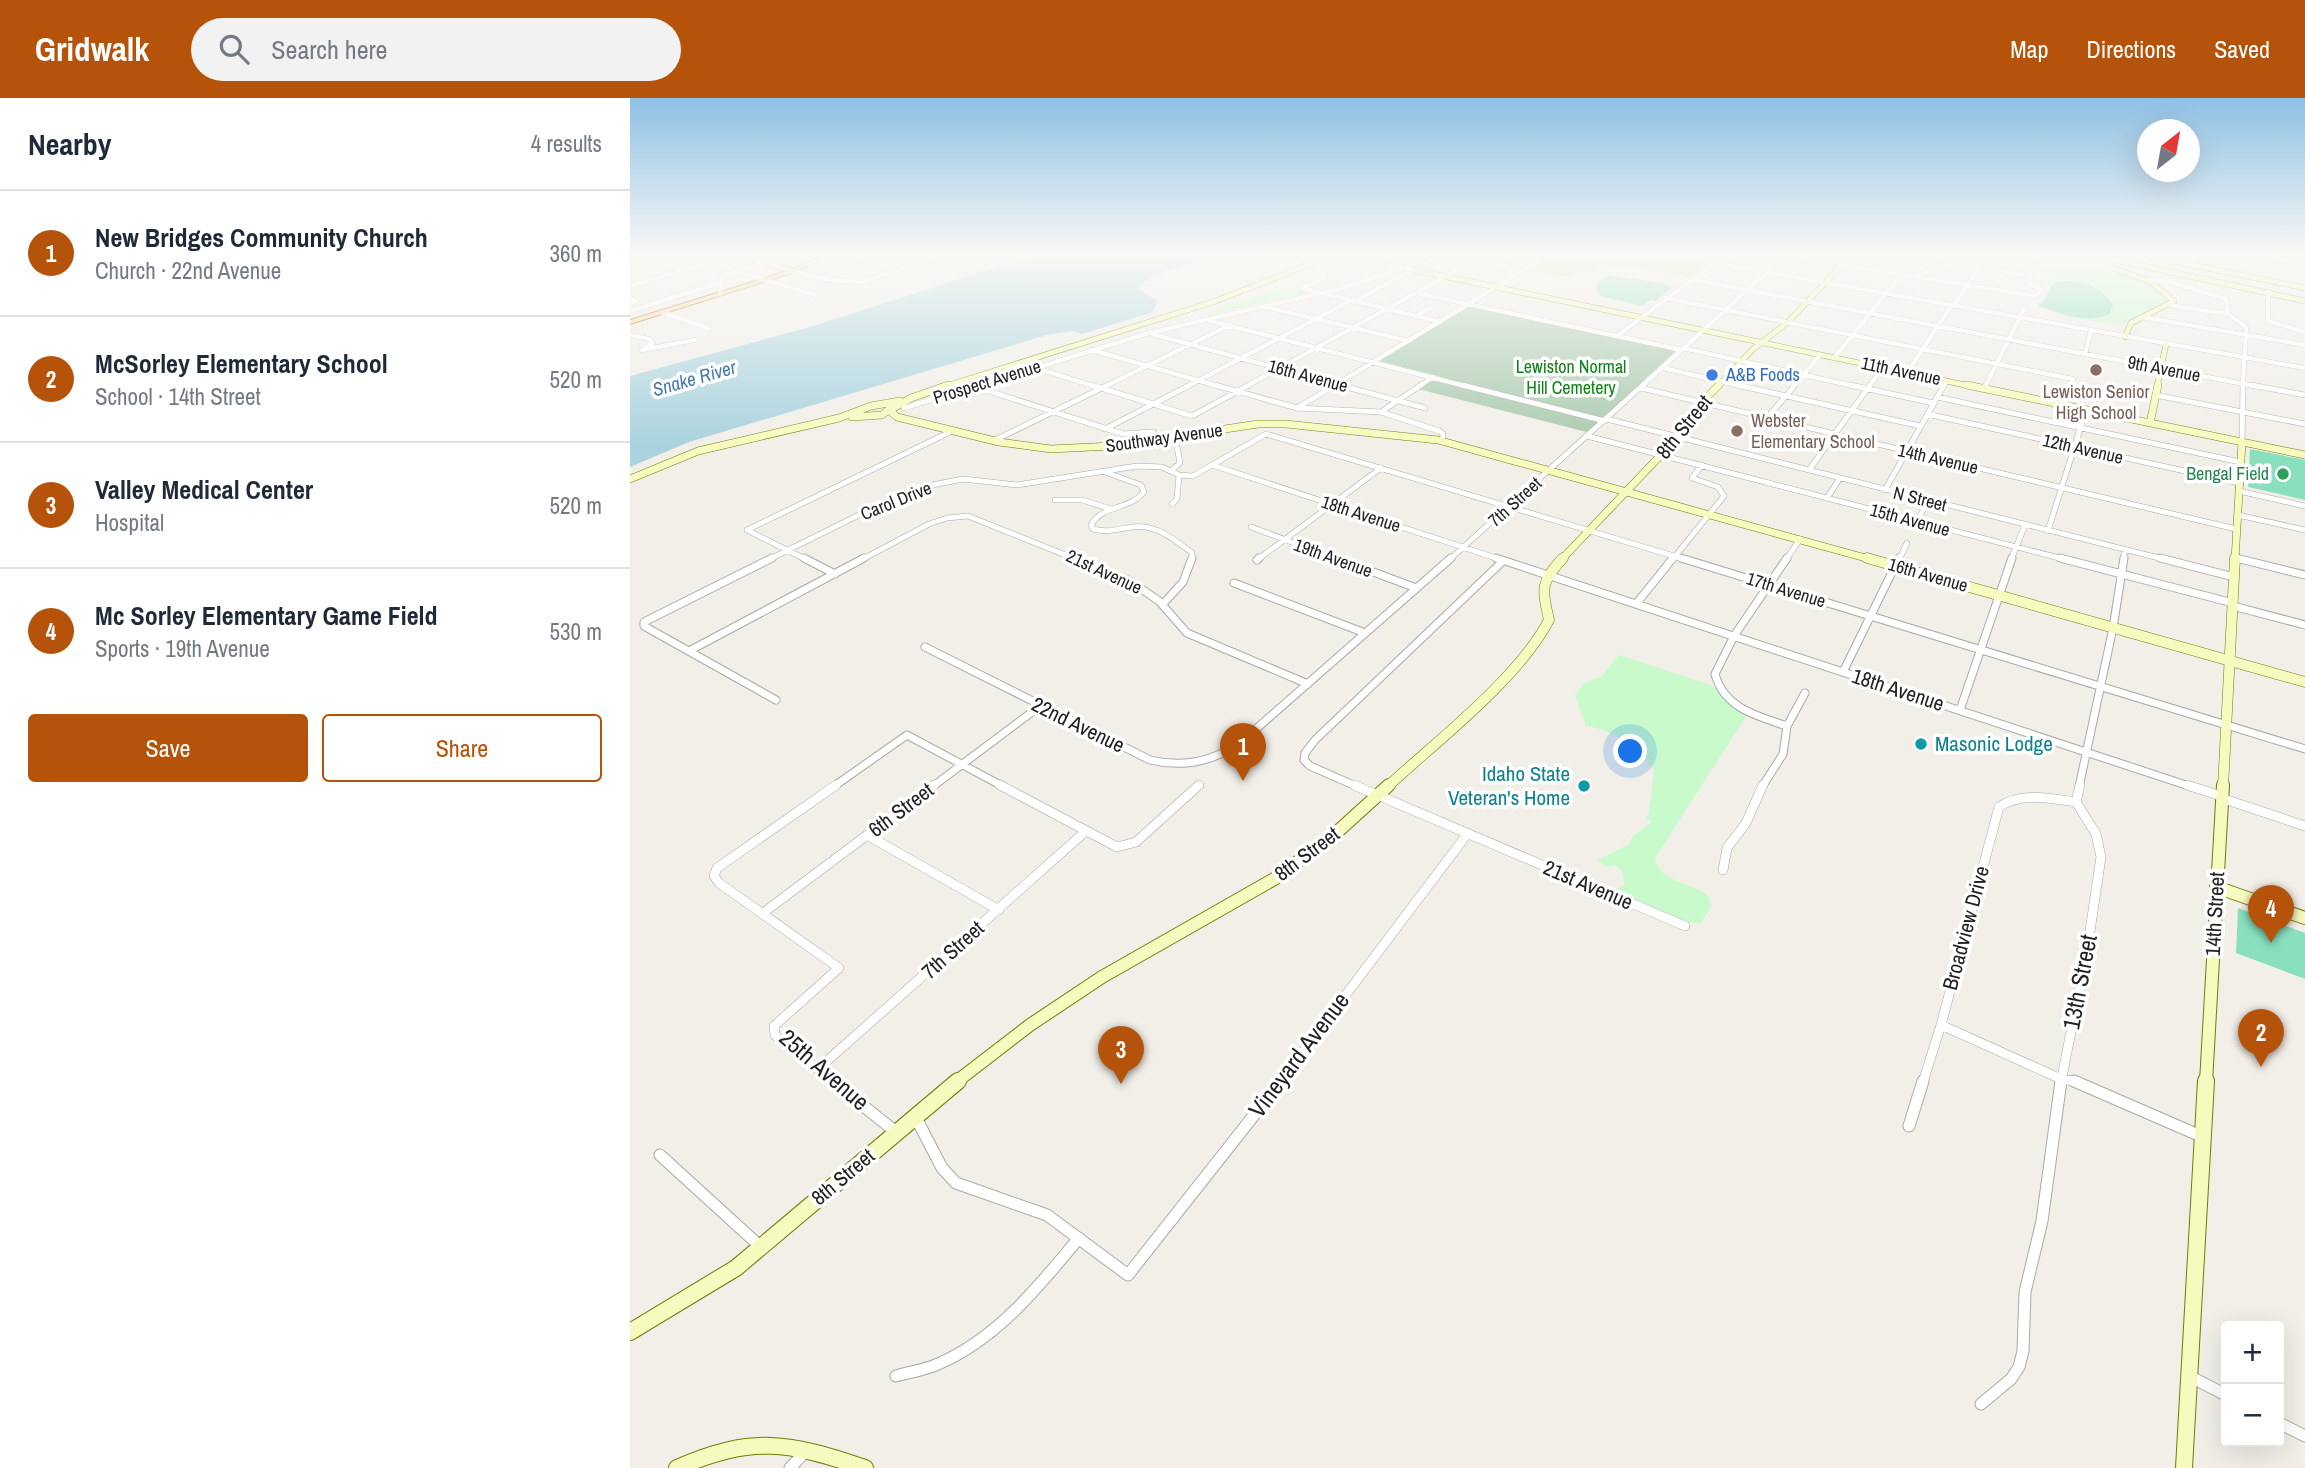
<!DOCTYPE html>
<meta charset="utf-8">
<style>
:root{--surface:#fff;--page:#f2f2f3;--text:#1f2937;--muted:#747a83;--line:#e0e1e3;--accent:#b45309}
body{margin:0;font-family:"Archivo Narrow",sans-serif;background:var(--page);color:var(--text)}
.controls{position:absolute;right:21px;bottom:21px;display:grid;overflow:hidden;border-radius:7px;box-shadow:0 7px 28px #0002}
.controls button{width:63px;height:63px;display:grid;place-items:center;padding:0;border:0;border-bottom:2px solid var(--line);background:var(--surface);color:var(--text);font:35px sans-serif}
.compass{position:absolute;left:1507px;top:21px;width:63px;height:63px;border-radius:50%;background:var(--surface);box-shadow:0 7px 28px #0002;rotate:31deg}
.you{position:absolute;left:1001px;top:654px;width:24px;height:24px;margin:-18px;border:5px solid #fff;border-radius:50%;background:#1a73e8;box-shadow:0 0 0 10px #1a73e833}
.badge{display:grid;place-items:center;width:46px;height:46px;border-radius:50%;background:var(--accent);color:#fff;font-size:23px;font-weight:700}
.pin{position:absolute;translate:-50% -58px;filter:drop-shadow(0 2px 4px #0008)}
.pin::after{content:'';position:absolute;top:37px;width:24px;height:21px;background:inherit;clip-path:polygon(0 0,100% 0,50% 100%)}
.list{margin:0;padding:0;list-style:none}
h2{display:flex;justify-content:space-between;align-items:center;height:91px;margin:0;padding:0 28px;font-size:30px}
h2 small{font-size:23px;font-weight:400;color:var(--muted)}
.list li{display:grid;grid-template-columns:46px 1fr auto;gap:21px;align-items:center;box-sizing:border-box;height:126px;padding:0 28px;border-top:2px solid var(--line)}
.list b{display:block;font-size:26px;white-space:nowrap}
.list p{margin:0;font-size:23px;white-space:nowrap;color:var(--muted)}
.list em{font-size:23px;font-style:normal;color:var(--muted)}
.actions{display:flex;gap:14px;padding:21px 28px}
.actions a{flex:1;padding:16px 0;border:2px solid var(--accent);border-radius:7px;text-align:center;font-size:24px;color:var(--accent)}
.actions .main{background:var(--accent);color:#fff}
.icon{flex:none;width:38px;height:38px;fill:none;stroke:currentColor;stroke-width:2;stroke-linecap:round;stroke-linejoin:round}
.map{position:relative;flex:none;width:1675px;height:1370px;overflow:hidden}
header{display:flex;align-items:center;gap:42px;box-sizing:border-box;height:98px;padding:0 35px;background:var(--accent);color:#fff}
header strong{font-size:33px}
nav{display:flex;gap:38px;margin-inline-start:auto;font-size:24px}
.search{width:490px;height:63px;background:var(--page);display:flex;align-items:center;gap:18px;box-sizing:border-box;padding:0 24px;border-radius:38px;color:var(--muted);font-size:26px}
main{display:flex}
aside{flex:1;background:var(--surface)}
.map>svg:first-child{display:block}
</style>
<header>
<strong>Gridwalk</strong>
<div class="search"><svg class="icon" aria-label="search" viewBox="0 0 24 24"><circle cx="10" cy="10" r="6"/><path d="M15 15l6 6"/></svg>Search here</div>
<nav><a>Map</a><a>Directions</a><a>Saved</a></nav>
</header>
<main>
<aside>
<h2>Nearby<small>4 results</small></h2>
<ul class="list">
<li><span class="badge">1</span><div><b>New Bridges Community Church</b><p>Church · 22nd Avenue</p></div><em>360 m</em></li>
<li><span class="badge">2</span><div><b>McSorley Elementary School</b><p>School · 14th Street</p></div><em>520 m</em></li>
<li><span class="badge">3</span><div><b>Valley Medical Center</b><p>Hospital</p></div><em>520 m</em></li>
<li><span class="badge">4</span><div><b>Mc Sorley Elementary Game Field</b><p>Sports · 19th Avenue</p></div><em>530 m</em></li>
</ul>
<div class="actions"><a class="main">Save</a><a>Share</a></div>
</aside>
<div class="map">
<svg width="1675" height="1370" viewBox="0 0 1675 1370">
<rect width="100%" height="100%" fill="#f2efe9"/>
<path fill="#cdebb0" d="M923,155H1098L1067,180L991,167L989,169L972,166L960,174L950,171L937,179L895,172Z"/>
<path fill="#aacbaf" d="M840,208L1047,252L957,334L788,291L808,278L749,263Z"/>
<path fill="#c8facc" d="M1403,172C1445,172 1512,166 1540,203L1492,227L1435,219V217L1408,207C1416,202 1426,188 1424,178Z
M666,190L683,194L586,215L581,212L648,191Z
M989,557L1081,587L1117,617L1025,760C1028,785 1065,784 1079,799L1081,809L1071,825L1056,824L982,793L994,787L993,774L985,767L977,769L967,762L998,747L1003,738L1022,724L1016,719L1019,716L1024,672L1021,667C998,646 987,633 956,628L945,597L953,586L972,578Z"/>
<path fill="#88e0be" d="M978,177L1037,186L1041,190L1026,203L1020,202L1012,208L970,198L966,190L969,183Z
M1427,184C1451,182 1470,187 1483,207L1480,216C1459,226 1428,216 1408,207L1413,204L1422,187Z
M1620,351L1675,362V402L1618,389Z
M1608,810L1675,835V881L1606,855Z"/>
<path fill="#aad3df" d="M438,155H615C593,159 516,172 508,191L527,203L523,214L452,236L443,233L417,237L59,344L0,369V278L187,227L367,169Z"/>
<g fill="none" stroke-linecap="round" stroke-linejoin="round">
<defs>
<path id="street-far4" d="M291,155L327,164
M812,155L876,168
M1248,155L1278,160L1265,176
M1387,155L1408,161
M1558,155L1569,157
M703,157L771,170
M182,165L221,155
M1085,165L1675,270
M1559,166L1572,155
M1211,167L1405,198L1412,192L1399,186L1401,173L1390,167
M0,171L55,155
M1365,172L1401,178
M106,173L185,197
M163,173L198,182L231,184L324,155
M1285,178L1313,168L1345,162L1390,167L1426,155
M192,180L272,155
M1064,182L1630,289
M1517,182L1540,184L1596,201L1598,216L1616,229L1615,259
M0,188L112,155
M672,190L810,224
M672,190L695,180
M1638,194V223L1675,234
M786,195L1052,252
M90,196L92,178L169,155
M0,200L7,203L0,205
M1035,200L1443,281L1440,289
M723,204L783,172
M1540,207L1598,216
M1323,208L1350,168L1335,166
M636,209L779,243
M0,213L89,185
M32,214L78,230
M786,218L801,210
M1512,219L1675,247
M577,222L839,289
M522,236L716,289
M0,237L19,241L23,245L15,250
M987,238L1098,155
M1053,250L1228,289
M12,252L65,242
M462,252L591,289
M1455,256L1461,233
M1204,260L1271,177
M403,269L466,289
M1033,270L1115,289
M1277,275L1321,208
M344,289L519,235L709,191L774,170
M474,289L600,227
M556,289L720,203
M615,289L858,155
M702,289L922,155
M788,289L803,279
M1011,289L1158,155
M1163,289L1190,257
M1239,289L1252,270
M1313,289L1316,283
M1355,289L1394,210
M1613,289L1614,262"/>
<path id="street-far3" d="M461,287L562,318L619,287
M585,287L667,310L751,314L809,333L813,336L812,343
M709,287L795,310
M832,287L975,323
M1107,287L1290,328
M1220,287L1303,305
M1621,287L1675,297
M343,288L493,336L523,334
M1011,290L1606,431
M1354,290L1356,287
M1525,297L1675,326
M1307,299L1610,364
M1434,307L1441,287
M274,310L350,287
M667,310L705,287
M751,314L791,287
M1297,316L1609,385
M1137,320L1165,287
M977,321L1537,462
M475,331L560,287
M957,338L1437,462
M363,343L478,287
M1612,344L1613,287
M585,368L872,462
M1179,372L1240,287
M541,373L550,365L545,338
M475,374L511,387L514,394C500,412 473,406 461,427L463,431C477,435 488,431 502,429C525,425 545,442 562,455V462
M1255,392L1314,287
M1609,393L1675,408
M1197,400L1210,380
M425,402H452L481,411
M542,406L547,401L549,377
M1608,417L1675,432
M1287,424L1298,402
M621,429L710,462
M1418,433L1456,312
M1605,460L1613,462
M138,462L247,408L297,388L333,381L387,387L507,368L532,369L549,377L563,378L636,336L1057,462
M177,462L117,432L322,333
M231,462L299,426L317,420L338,418L448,462
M627,462L751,370
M819,462L1013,287
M1042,462L1094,398L1088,389L1062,380L1072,367
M1156,462L1170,441
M1269,462L1277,445
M1381,462L1395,427
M1493,462L1495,452"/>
<path id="street-far2" d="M142,460L14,524V528L146,602
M174,460L205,476
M443,460L500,483L529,503L557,535L678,586
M706,460L786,490
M866,460L1562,689
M1051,460L1675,651
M1157,460L1104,538L1085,576C1094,610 1127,618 1157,628
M1430,460L1603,505
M1530,460L1604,479
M1606,460L1675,477
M627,462L629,460
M604,485L735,535
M533,506L553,484L562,460
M1006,506L1043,460
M1603,508L1675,527
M295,549L520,662C553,670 582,664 610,645L821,460
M59,553L234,460
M1213,574L1269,460
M1330,612L1382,460
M203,689L277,637L374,689
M302,689L410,608
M728,689L680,668L674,662L675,655L685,642L873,463
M1132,689L1153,656L1157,628L1175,595
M1449,689L1483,530L1494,460"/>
<path id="street-far1" d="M370,687L487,749L506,744L569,687
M724,687L1055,828
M1557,687L1591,698
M1591,700L1675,728
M237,737L369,812
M1093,772L1097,750L1116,725L1133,687
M133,815L304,687
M1311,927L1431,981L1449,984
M189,970L456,733
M204,984L145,937L144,928L209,870L89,785L84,778L87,770L206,687
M650,984L838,735
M1293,984L1311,927L1369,709C1391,693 1421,701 1446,704
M1431,984L1457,853L1471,759L1466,736L1446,704L1450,687"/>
<path id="street" d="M202,983L266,1034
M1444,983L1573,1039
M285,1018L312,1070L326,1085L417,1117L498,1177L651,983
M1279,1028L1293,983
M30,1057L132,1150
M266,1278C280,1274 295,1272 308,1266C367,1241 409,1188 449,1140
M1559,1278L1596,1297
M1351,1306L1381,1281L1389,1269L1393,1253L1395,1194L1412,1123L1431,983
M1649,1325L1675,1338
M160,1370L176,1353"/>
<path id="secondary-far4" d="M100,155L163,173
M1140,155L1211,167
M1453,155L1675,203
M1503,155L1675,190
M1616,155L1675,166
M1479,160V166L1483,170L1521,184L1544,203L1501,225L1495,239
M774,170L1345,289
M774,170L803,155
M313,289L586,203L708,155
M1087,289L1122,252L1158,224L1223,155
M1527,289L1536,246"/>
<path id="secondary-far3" d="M1337,287L1675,357
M262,311L281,300L318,287
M260,313L267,319L369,344L421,351L482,348L628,326H656L808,342L1243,462
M222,319L252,317L262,309
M1520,325L1528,287
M0,381L68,353L209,320L241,308L270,303
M931,462L1048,339L1071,305L1089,287
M1605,462L1612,344"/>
<path id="secondary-far2" d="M1237,460L1675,584
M757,689C807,643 888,581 919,522C912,490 910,485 933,460
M1593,689L1605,460"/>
<path id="secondary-far1" d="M1586,789L1675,820
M326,984L400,927L472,879L646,780L706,735L759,687
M1576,984L1593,687"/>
<path id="secondary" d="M0,1234L106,1170L328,983
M47,1370C122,1337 159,1344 235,1370
M1554,1370L1576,983"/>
<path id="primary" d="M197,155H204L165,174L0,226V222L161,172Z"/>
</defs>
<use href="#street-far4" stroke="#a9a9a9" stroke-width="5"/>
<use href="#street-far3" stroke="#a9a9a9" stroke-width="6"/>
<use href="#street-far2" stroke="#a9a9a9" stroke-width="9"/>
<use href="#street-far1" stroke="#a9a9a9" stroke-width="10"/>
<use href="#street" stroke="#a9a9a9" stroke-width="13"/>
<use href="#secondary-far4" stroke="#707d05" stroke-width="6"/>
<use href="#secondary-far3" stroke="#707d05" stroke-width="8"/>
<use href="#secondary-far2" stroke="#707d05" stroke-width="11"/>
<use href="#secondary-far1" stroke="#707d05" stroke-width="14"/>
<use href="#secondary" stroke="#707d05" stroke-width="18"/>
<use href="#primary" stroke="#a06b00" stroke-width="2"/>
<use href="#street-far4" stroke="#fff" stroke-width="4.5"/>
<use href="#street-far3" stroke="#fff" stroke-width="5"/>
<use href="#street-far2" stroke="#fff" stroke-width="7"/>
<use href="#street-far1" stroke="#fff" stroke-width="9"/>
<use href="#street" stroke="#fff" stroke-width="11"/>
<use href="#secondary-far4" stroke="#f7fabf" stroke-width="5"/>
<use href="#secondary-far3" stroke="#f7fabf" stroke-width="7"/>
<use href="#secondary-far2" stroke="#f7fabf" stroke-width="10"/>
<use href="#secondary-far1" stroke="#f7fabf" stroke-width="12"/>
<use href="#secondary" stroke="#f7fabf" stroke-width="16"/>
<use href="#primary" fill="#fcd6a4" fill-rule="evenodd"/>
</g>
<linearGradient id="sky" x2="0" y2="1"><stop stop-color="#8fc0e4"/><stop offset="0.45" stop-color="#f9f8f5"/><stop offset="1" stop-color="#f9f8f5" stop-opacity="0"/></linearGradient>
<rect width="1675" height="347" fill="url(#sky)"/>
<g fill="#8d6e63" stroke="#fff" stroke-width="2.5">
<circle cx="1466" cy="272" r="7"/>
<circle cx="1107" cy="333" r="7"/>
</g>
<circle fill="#3f7fe0" stroke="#fff" stroke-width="2.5" cx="1082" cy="277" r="7"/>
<circle fill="#2e9e5b" stroke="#fff" stroke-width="2.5" cx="1653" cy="376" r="7"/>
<g fill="#0f9aa8" stroke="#fff" stroke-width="2.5">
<circle cx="1291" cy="646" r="7"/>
<circle cx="954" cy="688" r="7"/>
</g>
<g text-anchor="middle" stroke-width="7" stroke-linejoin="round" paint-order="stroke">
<g font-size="18" fill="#0c8416" stroke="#fff">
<text x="941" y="275">Lewiston Normal<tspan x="941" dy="21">Hill Cemetery</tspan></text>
</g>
<g font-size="18" fill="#222" stroke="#fff">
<text transform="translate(1534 271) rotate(11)" y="6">9th Avenue</text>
<text transform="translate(1271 273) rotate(12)" y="6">11th Avenue</text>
<text transform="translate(678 278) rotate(15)" y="6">16th Avenue</text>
<text transform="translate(357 284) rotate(-17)" y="6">Prospect Avenue</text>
<text transform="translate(534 340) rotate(-8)" y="6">Southway Avenue</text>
<text transform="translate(1453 351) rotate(13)" y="6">12th Avenue</text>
<text transform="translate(1308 361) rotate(13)" y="6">14th Avenue</text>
<text transform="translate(1290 401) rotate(14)" y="6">N Street</text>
<text transform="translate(266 403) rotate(-22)" y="6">Carol Drive</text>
<text transform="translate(885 404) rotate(-42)" y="6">7th Street</text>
<text transform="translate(731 416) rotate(18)" y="6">18th Avenue</text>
<text transform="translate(1280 422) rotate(15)" y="6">15th Avenue</text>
<text transform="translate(703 460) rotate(20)" y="6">19th Avenue</text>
<text transform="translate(474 474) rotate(25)" y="6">21st Avenue</text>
<text transform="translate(1298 477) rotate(16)" y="6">16th Avenue</text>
<text transform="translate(1156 492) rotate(17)" y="6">17th Avenue</text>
</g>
<g font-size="18" fill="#366cbe" stroke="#fff" text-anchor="start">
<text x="1096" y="283">A&amp;B Foods</text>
</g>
<g font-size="18" fill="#785e54" stroke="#fff">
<text x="1466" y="300">Lewiston Senior<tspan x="1466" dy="21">High School</tspan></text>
<text x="1121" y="329" text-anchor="start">Webster<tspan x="1121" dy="21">Elementary School</tspan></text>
</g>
<g font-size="18" fill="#27864d" stroke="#fff" text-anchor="end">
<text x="1639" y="382">Bengal Field</text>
</g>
<g font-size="19" font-style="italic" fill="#4a7aab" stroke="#fff">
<text transform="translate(64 280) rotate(-16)" y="7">Snake River</text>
</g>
<g font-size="21" fill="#222" stroke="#fff">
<text transform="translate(1054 329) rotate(-51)" y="7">8th Street</text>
<text transform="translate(1268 592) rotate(18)" y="7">18th Avenue</text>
<text transform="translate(448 627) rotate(26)" y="7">22nd Avenue</text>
<text transform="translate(271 712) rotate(-37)" y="7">6th Street</text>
<text transform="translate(677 756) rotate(-37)" y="7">8th Street</text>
<text transform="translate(958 787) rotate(23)" y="7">21st Avenue</text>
<text transform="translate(1585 816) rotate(-87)" y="7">14th Street</text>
<text transform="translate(1336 830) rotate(-75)" y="7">Broadview Drive</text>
<text transform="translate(323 852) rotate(-42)" y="7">7th Street</text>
<text transform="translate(213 1079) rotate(-40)" y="7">8th Street</text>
</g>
<g font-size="21" fill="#0d838f" stroke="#fff" text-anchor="start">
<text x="1305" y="653">Masonic Lodge</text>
<text x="940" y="683" text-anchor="end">Idaho State<tspan x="940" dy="24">Veteran's Home</tspan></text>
</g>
<g font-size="24" fill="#222" stroke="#fff">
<text transform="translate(1450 884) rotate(-79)" y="8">13th Street</text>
<text transform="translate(669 957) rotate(-53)" y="8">Vineyard Avenue</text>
<text transform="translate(194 972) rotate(41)" y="8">25th Avenue</text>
</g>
</g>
</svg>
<div class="controls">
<button>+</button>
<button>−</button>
</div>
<svg class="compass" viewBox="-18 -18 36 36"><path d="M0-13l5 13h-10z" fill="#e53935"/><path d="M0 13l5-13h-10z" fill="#747a83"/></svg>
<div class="you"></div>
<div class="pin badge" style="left:613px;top:683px">1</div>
<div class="pin badge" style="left:1631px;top:969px">2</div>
<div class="pin badge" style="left:491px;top:986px">3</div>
<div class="pin badge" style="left:1641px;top:845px">4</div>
</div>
</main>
